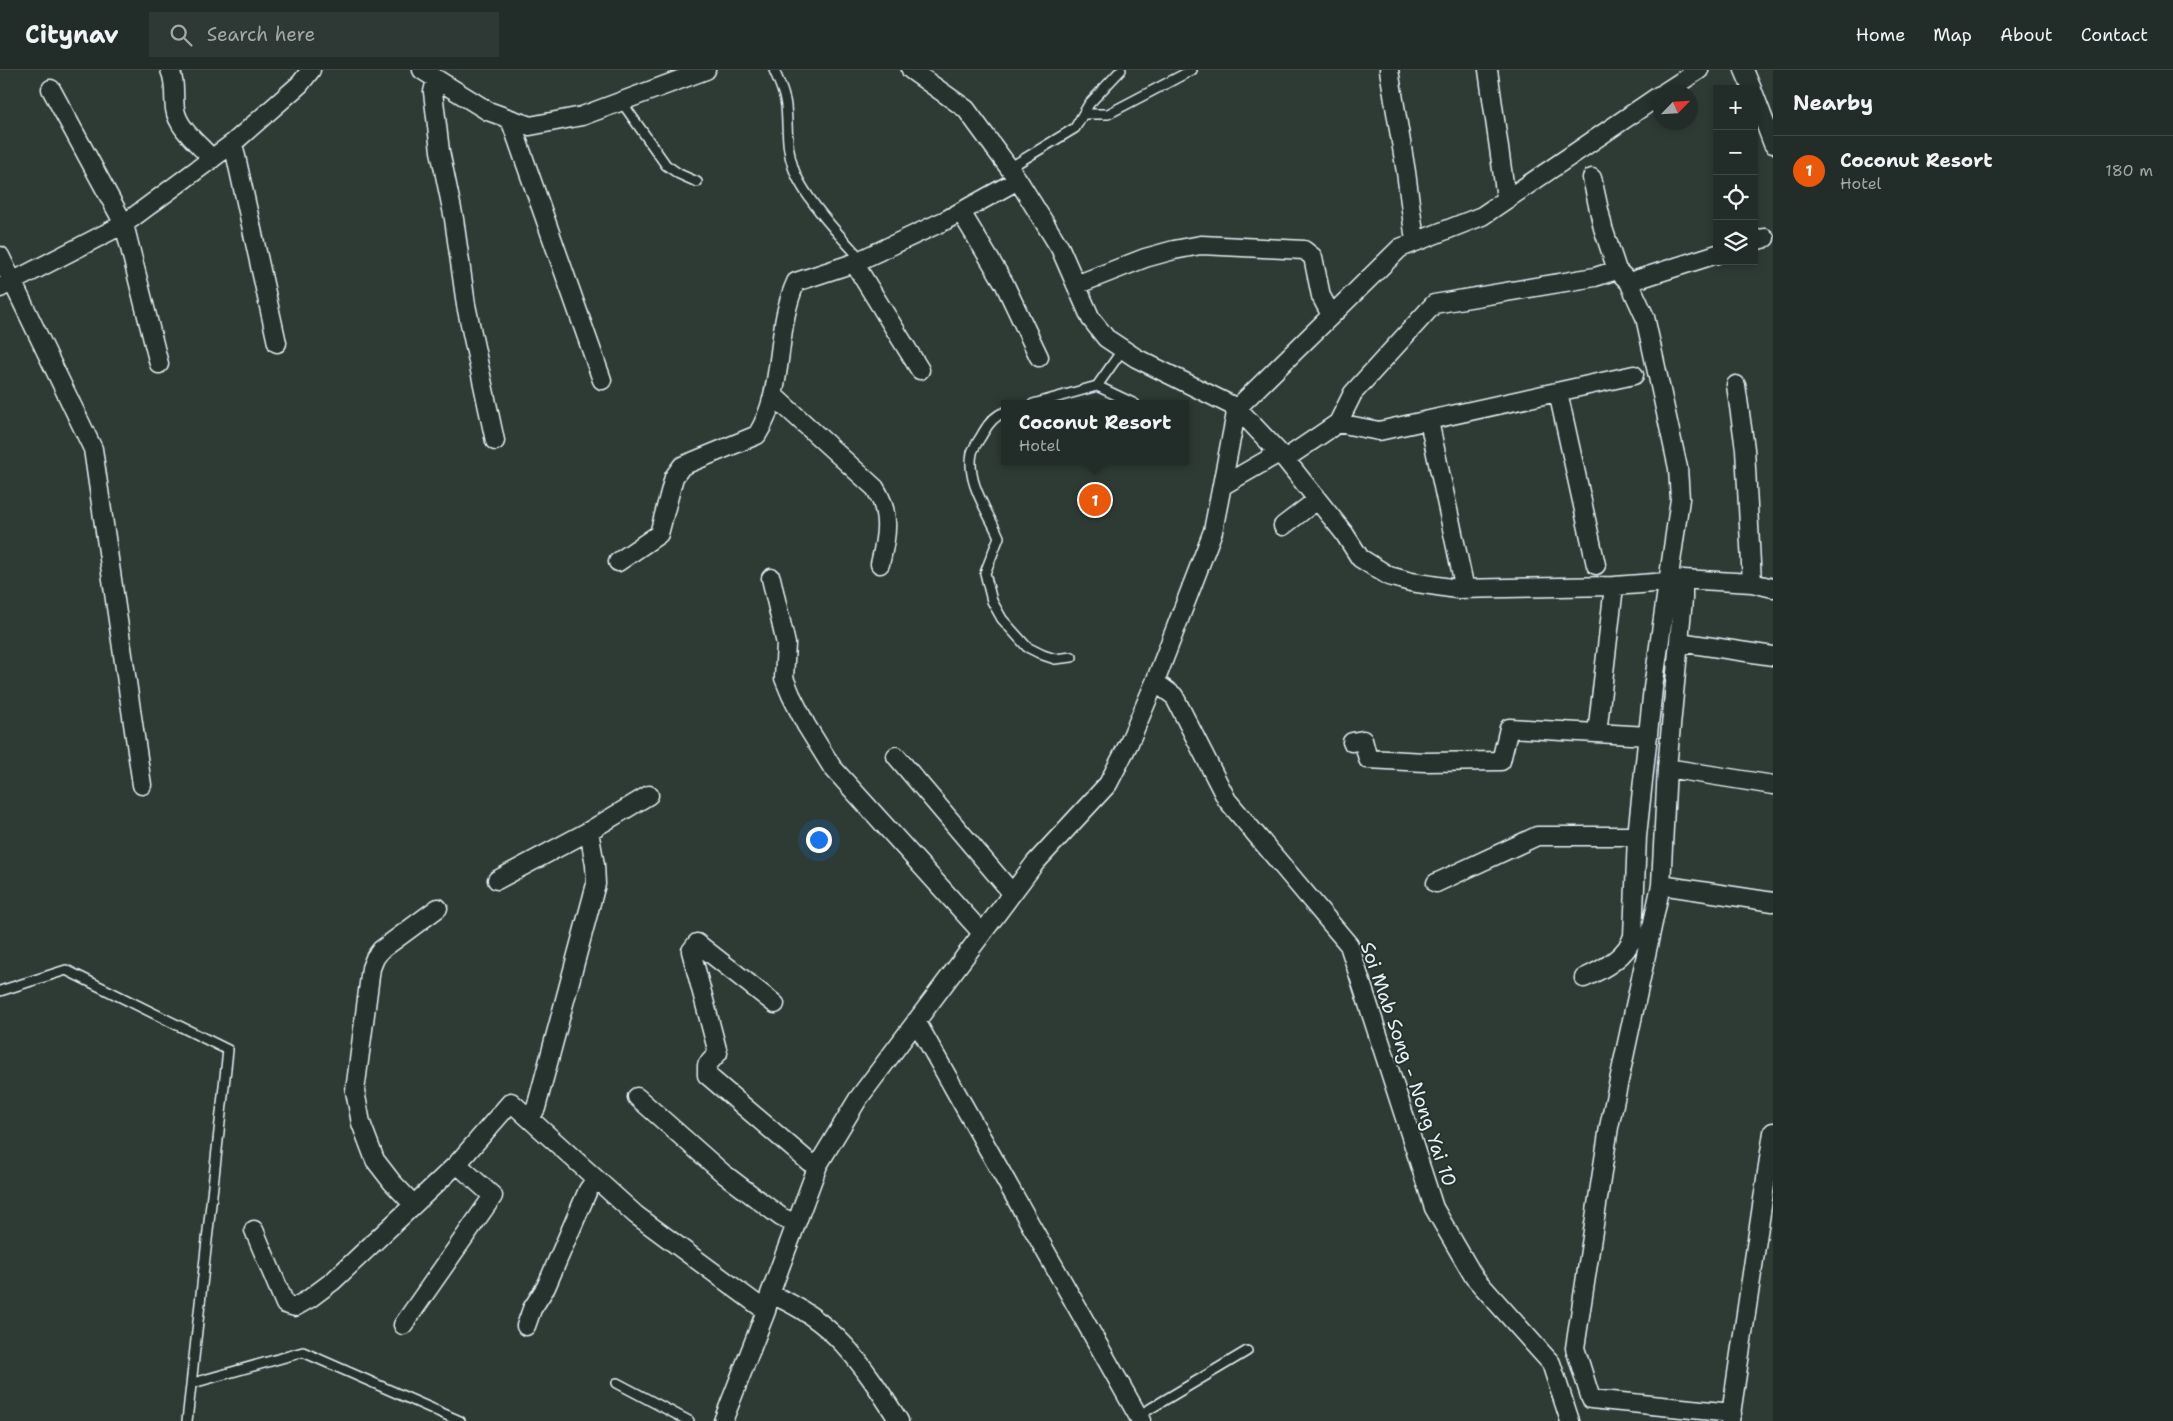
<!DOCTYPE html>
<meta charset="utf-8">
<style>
:root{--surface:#222c28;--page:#2e3834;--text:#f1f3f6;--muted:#a2a7a8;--line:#3f4845;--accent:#ea580c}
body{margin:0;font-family:"Shantell Sans",sans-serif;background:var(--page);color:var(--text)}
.controls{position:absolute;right:15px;top:15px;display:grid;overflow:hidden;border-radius:0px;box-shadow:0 2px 8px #0003}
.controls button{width:45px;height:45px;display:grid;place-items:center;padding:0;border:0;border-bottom:1px solid var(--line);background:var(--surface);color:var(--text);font:25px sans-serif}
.compass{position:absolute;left:1653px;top:15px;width:45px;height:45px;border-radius:50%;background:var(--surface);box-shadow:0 2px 8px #0003;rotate:65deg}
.you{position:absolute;left:818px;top:769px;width:18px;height:18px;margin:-12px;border:4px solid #fff;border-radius:50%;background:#1a73e8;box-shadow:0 0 0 8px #1a73e833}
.badge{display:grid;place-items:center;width:32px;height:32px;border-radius:50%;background:var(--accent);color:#fff;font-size:16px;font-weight:700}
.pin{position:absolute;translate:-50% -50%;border:2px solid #fff;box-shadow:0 1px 5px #0006}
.popup{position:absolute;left:1001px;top:330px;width:188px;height:65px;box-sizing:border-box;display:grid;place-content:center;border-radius:0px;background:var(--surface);filter:drop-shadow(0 1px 4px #0005);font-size:16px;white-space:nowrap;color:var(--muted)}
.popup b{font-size:19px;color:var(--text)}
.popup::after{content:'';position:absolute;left:50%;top:100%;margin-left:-10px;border:10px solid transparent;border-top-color:var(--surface)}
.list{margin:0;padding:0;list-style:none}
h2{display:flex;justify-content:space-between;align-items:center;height:65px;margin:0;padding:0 20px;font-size:21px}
h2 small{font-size:16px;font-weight:400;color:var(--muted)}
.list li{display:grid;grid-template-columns:32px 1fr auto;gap:15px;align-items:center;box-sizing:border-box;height:70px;padding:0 20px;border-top:1px solid var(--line)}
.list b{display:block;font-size:19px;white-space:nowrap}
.list p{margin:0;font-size:16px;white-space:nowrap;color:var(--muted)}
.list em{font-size:16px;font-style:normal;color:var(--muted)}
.icon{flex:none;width:28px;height:28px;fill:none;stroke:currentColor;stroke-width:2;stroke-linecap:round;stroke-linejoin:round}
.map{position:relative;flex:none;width:1773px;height:1351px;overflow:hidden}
header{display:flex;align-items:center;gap:30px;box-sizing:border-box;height:70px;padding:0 25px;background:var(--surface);border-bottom:1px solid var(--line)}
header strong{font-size:24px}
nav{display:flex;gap:28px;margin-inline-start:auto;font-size:18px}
.search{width:350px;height:45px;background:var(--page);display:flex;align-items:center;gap:12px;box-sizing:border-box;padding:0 18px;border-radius:0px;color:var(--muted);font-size:19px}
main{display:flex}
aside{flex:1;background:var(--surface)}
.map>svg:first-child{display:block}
</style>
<header>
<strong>Citynav</strong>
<div class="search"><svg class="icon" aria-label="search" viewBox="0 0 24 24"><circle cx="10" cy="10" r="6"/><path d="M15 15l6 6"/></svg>Search here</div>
<nav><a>Home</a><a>Map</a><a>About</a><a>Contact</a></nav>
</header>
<main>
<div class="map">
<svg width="1773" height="1351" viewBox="0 0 1773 1351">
<rect width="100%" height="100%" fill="#2e3b35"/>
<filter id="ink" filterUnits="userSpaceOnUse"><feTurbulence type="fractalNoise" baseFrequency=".02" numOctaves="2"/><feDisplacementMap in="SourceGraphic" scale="10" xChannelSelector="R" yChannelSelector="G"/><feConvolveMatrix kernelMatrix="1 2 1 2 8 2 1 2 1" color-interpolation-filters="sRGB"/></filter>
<g filter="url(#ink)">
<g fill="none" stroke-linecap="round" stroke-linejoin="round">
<defs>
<path id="lane" d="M774,0C779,12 785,24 786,36C788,57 786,77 793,97C802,126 841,167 861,189
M621,31L666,95L679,104L697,112
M1084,44H1108L1192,0
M1009,98L1075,58L1089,34L1121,0
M1097,316L1135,334
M1033,334L1097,316L1123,279
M1005,342C996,345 988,354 983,363C980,369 974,376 972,383C966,413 988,441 999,467L985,503L992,531L1002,549L1027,577L1043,585L1055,589L1072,587
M0,921L66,900L228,980L187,1351
M193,1313L303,1282L460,1351
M617,1313L689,1351
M1138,1346L1247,1281"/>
<path id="street" d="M170,0C176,13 173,25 175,39C178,59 199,74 212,89
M422,0L488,41L530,56L582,46L706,0
M911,0L966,39L1018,110L1060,178L1091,249L1106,268L1136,288L1237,338L1285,389L1344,463L1360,488L1389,506L1411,512L1457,519L1614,516L1667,512L1683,509L1752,513L1773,518
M1389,0L1406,102L1415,171
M1488,0L1506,128
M1744,0L1752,19
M436,10L433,22L440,81L454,149L466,235L495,371
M51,19L124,154L159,294
M1665,22L1699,0
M1754,24L1773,74
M510,49L602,310
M233,73L277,273
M961,142L1004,213L1039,287
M1754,171L1765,168
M0,186L93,379L142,715
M854,193L920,300
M1629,212L1717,184
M1076,215L1145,188L1174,180L1201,175L1304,180L1313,187L1321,226L1331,245
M0,218L124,154L233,73L300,14L311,0
M1736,315L1745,379L1752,513
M1558,322L1596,495
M774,326L875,418C891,443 887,466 880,494
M1429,351L1463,510
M1338,353L1379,361L1634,305
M1285,389L1338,353L1353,323L1434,234L1595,207L1617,200
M1222,416L1279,383
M1283,456L1317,430
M618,492L659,464L674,407L682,396L757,365C786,319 774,260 796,212L854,193L946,150L1018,110
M771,508L786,574L784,608L791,625L806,655L832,697L982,863
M1683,509V529L1667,698L1661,815L1609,1057L1575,1278L1591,1329L1732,1343
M1679,572L1773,586
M1155,612L1174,626L1227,730L1349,875L1434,1138L1474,1207L1551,1293L1570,1351
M1598,655L1614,516
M1352,672L1363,670L1368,689L1425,692L1501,691L1509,658L1648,666
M896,686L1012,823
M1667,698L1773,715
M497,810L589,761L649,725
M1436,813L1537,766H1637
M1661,815L1773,832
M1584,908C1602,900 1627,887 1633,866L1637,766L1653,618L1680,429L1678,398L1645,247L1629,212L1617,200L1603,158L1592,108
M775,934L697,873L691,881L718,983L707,995V1005L809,1092L818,1095
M916,951L1141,1351
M637,1027L724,1104L781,1147L796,1154
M530,1049L536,1038L596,814L595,795L589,761
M413,1134L392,1112L375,1090L361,1053L355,1021L371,898L375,888L381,880L438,838
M254,1160L285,1234L295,1237L309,1229L333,1211L457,1094L511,1032L636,1145L766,1241
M770,1224C835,1250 863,1295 899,1351
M403,1255L493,1126L457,1094
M526,1256L532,1239L546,1217L588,1120L596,1109
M723,1351L766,1241L770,1224L818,1095L858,1029L1035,793L1108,714L1129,673L1155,612L1213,461L1237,338L1400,178L1482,146L1660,25
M1730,1351L1773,1062"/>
</defs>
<use href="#lane" stroke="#e8f1f8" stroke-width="12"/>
<use href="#street" stroke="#e8f1f8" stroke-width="21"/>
<use href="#lane" stroke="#26332d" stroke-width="9"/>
<use href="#street" stroke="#26332d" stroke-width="18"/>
</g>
</g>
<g text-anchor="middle" stroke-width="4" stroke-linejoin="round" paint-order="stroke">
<g font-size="19" fill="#e8f1f8" stroke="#26332d">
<text transform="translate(1409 994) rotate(71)" y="7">Soi Mab Song - Nong Yai 10</text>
</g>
</g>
</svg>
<div class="controls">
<button>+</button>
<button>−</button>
<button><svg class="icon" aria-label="locate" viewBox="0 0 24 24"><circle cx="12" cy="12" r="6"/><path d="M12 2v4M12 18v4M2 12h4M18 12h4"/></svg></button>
<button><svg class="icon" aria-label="layers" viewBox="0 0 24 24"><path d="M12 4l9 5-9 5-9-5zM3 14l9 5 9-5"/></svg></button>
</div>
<svg class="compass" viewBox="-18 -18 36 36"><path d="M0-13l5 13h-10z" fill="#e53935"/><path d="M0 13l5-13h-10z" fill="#a2a7a8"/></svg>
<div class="you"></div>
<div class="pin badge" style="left:1095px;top:430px">1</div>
<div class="popup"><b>Coconut Resort</b>Hotel</div>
</div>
<aside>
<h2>Nearby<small></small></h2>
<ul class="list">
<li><span class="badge">1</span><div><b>Coconut Resort</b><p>Hotel</p></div><em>180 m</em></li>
</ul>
</aside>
</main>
